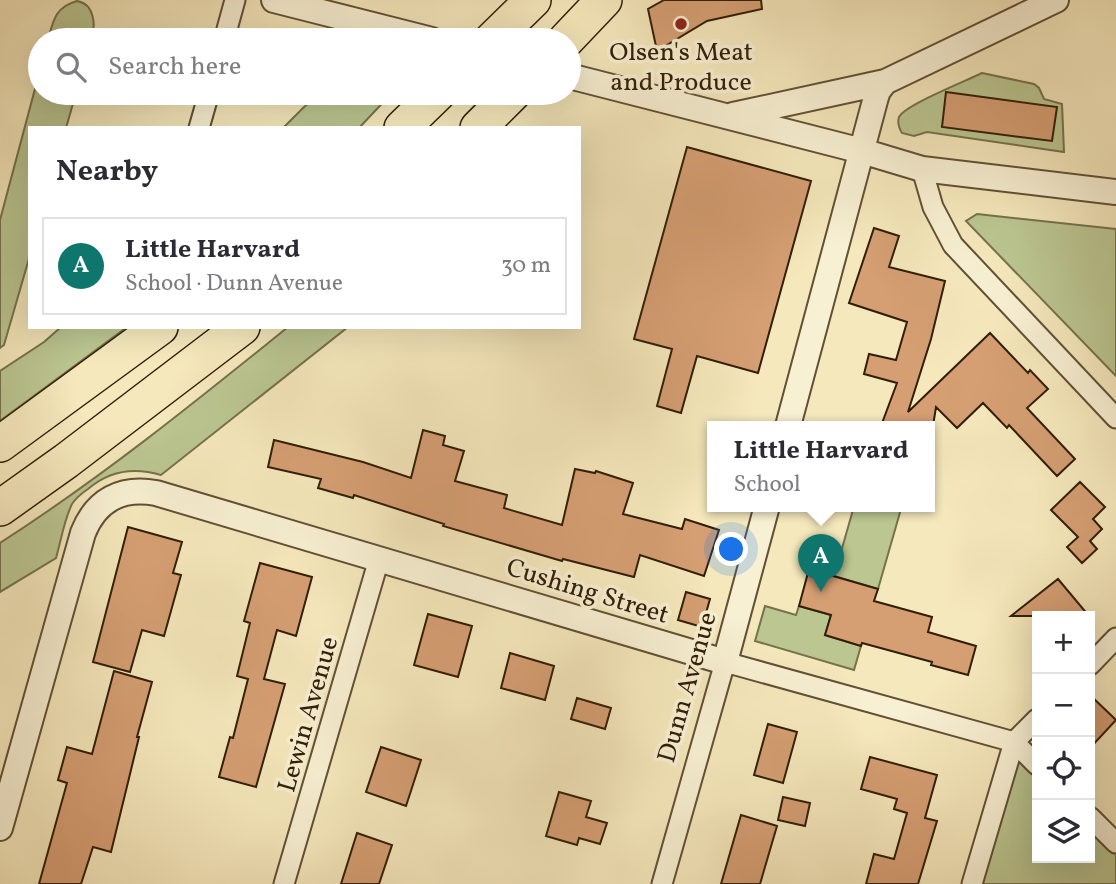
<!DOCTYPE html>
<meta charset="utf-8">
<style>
:root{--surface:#fff;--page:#f2f2f3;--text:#2b2b33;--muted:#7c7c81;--line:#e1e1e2;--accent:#0f766e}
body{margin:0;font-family:Vollkorn,serif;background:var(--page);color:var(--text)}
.controls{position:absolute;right:21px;bottom:21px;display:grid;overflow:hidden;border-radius:0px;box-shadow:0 7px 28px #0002}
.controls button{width:63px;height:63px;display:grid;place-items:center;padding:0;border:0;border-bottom:2px solid var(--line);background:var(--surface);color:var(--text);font:35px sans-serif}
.you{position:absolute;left:732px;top:550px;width:24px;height:24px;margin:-18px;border:5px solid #fff;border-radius:50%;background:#1a73e8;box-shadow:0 0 0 10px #1a73e833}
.badge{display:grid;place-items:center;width:46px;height:46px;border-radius:50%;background:var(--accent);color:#fff;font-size:23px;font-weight:700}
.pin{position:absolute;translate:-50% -58px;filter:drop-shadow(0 2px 4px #0008)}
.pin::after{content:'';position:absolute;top:37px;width:24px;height:21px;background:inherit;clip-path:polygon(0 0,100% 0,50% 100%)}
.popup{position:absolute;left:707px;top:421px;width:228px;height:91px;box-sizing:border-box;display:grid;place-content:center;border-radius:0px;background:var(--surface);filter:drop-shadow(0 2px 5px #0005);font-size:23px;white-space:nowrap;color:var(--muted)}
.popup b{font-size:26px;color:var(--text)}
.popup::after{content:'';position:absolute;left:50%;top:100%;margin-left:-14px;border:14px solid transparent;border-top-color:var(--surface)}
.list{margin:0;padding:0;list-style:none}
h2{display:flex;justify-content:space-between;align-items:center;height:91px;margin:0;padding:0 28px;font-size:30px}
h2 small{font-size:23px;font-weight:400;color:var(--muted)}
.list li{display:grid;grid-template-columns:46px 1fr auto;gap:21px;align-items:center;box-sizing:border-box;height:98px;margin:0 14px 14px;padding:0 14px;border:2px solid var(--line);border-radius:0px}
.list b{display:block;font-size:26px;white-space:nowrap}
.list p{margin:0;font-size:23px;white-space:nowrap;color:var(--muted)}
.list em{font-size:23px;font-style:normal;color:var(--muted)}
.icon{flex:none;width:38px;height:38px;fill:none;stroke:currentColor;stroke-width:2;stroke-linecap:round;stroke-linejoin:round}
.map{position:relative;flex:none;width:1116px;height:884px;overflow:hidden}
.search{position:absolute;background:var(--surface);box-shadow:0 7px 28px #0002;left:28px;top:28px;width:553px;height:77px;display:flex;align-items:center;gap:18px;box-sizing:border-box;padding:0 24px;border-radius:38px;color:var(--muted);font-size:26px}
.panel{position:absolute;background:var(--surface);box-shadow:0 7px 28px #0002;left:28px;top:126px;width:553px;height:203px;border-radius:0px}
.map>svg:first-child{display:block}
</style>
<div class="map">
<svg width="1116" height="884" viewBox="0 0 1116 884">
<rect width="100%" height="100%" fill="#f5e8bc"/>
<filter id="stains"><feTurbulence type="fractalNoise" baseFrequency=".00286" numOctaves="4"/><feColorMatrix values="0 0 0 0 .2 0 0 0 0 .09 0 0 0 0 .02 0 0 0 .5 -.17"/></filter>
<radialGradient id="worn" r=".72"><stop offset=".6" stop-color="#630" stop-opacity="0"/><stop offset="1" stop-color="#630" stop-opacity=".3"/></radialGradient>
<path fill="#bbc691" stroke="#76724c" stroke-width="2" d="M77,1C95,4 96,26 91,40H48C53,21 55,7 77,1Z
M40,70V93H76L66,128H30V255L4,345L0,348V220Z
M982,73L1034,84L1039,88L1044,99L1062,104L1064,152L927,132L914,136L902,133C899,128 897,123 899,117C905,105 966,81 982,73Z
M332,93H392L359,128H283L306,105Z
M977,214L1116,229V376L966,221Z
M61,327H127L0,421V371L44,342Z
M288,327H348L161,475C134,467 110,470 88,489C82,493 76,498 72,504C64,520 61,541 56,558L0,592V543C101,478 194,403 288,327Z
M841,506H891L901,509L878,589L834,576L853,510Z
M765,606L796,615L799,606L831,615L825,635L861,646L854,670L755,641Z
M1014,742L1037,765V858H1090V817L1116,843V884H972Z"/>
<path fill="#d59e73" stroke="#311e07" stroke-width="2" d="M664,0H761L762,9L707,21L657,51L648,9Z
M946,92L1057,107L1052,141L942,127Z
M687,147L811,181L758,373L697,356L681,413L657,406L672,349L634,339Z
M874,228L899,236L889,267L945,281L931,339L908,412L990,333L1028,373L1030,370L1048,389L1027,408L1075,459L1057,476L1009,425L1007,428L983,403L957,428L936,407L933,426H881L897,383L864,374L869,354L896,360L907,322L849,303Z
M423,430L445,436L443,445L464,451L455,481L507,495L504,508L562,525L575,469L595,473L596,471L633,483L623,514L682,529L685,519L719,530L704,576L640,555L634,577L563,559L562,561L443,526L444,524L354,495L353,498L318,488L321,479L268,467L274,440L363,462L411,478Z
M1080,482L1105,507L1093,519L1102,529L1090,541L1097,549L1082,563L1067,547L1078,537L1051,510Z
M128,527L182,542L173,573L181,575L164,636L142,630L130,672L93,662Z
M260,563L312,577L296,636L277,630L264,679L285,684L256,787L219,777L230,737L233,738L248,679L237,676L250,623L244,621Z
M809,569L878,589L874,601L932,617L928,632L976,646L968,675L931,665L932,662L862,643L861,646L825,635L831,615L799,606Z
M1058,579L1089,616H1011Z
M686,592L710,599L702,627L678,620Z
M428,614L472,626L458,677L414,665Z
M510,653L554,666L545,700L501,688Z
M114,671L152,682L137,737H139L111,852L93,847L81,884H39L67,783L58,780L67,747L92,754Z
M1090,695L1116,720L1090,748Z
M577,698L611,708L605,729L571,719Z
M768,724L797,732L783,783L754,775Z
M381,747L421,760L406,806L366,792Z
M870,757L937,775L925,818L937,821L918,884H866L874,854L894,859L907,813L894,809L897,799L861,789Z
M559,792L591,801L586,817L607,823L600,844L579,838L577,845L546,836Z
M783,797L810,803L805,826L778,820Z
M741,815L777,826L760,884H721Z
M357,833L392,845L379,884H341Z"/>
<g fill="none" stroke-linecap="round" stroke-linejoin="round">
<defs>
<path id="minor" d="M224,40L235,0
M199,128L209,93
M922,169L933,207L953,245L1116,418
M1090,665L1116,638
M1090,817L1116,843
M284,884L379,559
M662,884L725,662L1014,742L1037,765
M972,884L1014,742L1037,719"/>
<path id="tertiary" d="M274,0L432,40
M569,76L862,151L922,169L1116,192
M733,115L885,82L1056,0
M788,426L876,97L878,91L885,82
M0,828L83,533C96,500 121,487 156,493L725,662L767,506"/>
<path id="motorway" d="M492,40L533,0
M566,40L604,0
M402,128L438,93
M478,128L513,93
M0,444L160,327
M0,508L66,461L242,327"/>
</defs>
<use href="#minor" stroke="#625034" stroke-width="23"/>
<use href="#tertiary" stroke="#625034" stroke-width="28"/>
<use href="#motorway" stroke="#311e07" stroke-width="38"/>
<use href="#minor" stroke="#f8f0d3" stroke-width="19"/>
<use href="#tertiary" stroke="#f8f0d3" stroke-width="24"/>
<use href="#motorway" stroke="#f5e8bc" stroke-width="35"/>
</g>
<circle fill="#8f2418" stroke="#f8f0d3" stroke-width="2.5" cx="681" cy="24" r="7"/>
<g text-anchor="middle" stroke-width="7" stroke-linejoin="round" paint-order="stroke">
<g font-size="26" fill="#311e07" stroke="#f8f0d3">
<text x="681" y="60">Olsen's Meat<tspan x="681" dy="30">and Produce</tspan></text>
</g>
<g font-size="26" fill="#311e07" stroke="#f8f0d3">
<text transform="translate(588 590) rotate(17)" y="9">Cushing Street</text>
<text transform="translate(686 687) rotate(-74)" y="9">Dunn Avenue</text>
<text transform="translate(307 714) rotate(-74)" y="9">Lewin Avenue</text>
</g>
</g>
<rect width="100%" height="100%" filter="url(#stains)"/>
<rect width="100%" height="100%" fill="url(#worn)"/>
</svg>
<div class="controls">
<button>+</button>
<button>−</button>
<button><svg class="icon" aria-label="locate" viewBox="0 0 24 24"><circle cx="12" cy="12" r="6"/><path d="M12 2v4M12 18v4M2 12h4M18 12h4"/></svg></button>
<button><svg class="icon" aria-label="layers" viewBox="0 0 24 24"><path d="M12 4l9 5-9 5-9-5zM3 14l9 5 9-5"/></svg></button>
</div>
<div class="you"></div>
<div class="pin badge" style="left:821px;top:592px">A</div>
<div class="popup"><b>Little Harvard</b>School</div>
<div class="search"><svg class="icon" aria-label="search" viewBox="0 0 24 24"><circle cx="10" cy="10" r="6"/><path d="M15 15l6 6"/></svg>Search here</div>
<section class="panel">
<h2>Nearby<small></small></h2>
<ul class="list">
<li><span class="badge">A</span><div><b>Little Harvard</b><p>School · Dunn Avenue</p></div><em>30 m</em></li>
</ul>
</section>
</div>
